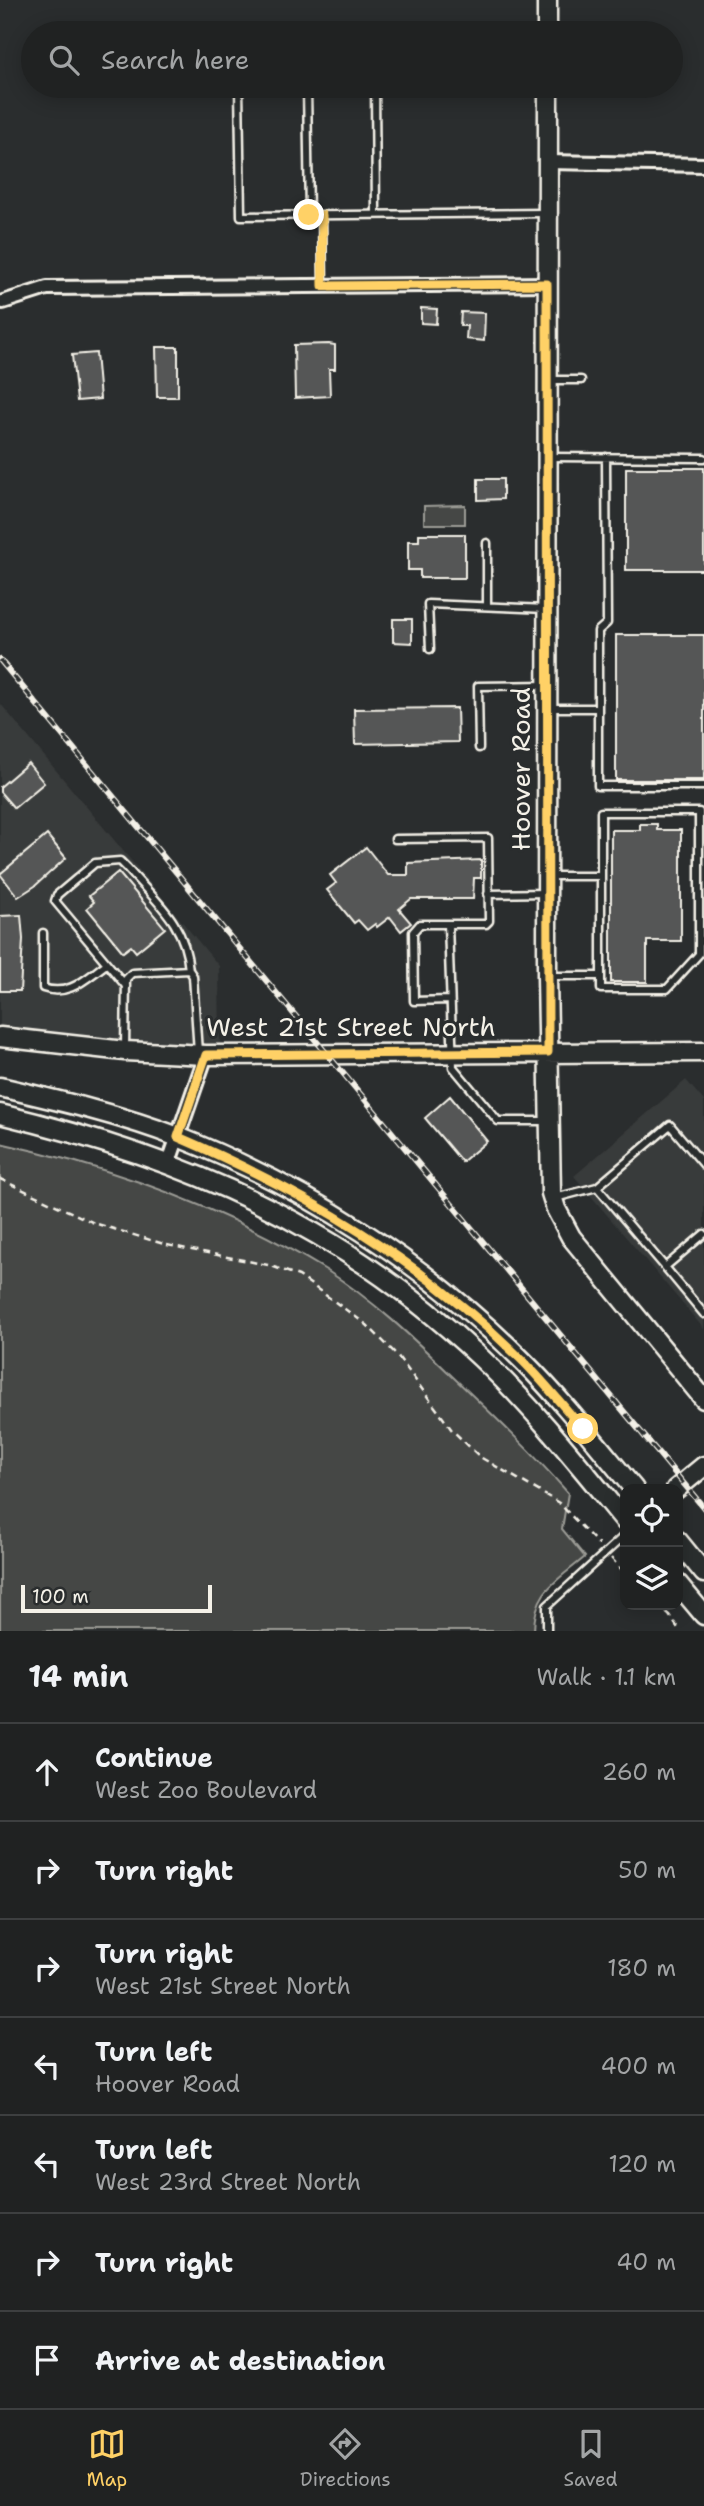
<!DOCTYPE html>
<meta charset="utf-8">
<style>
:root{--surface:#202222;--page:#2d2f2f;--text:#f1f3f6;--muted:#a2a4a5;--line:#3d3f40;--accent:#ffd166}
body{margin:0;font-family:"Shantell Sans",sans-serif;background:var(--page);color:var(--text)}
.controls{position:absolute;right:21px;bottom:21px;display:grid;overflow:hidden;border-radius:14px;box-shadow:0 4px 18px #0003}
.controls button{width:63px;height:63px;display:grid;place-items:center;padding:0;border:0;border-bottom:2px solid var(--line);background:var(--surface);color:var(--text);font:35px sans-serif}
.scale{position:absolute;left:21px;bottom:18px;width:191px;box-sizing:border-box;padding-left:7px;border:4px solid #f4f1e8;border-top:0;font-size:19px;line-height:24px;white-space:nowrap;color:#f4f1e8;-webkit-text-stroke:5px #2a2d2e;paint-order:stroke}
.stop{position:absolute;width:21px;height:21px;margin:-16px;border:5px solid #ffd166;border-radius:50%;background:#fff}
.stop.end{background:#ffd166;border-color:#fff;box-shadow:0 2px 7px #0008}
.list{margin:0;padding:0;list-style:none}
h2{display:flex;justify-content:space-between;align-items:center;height:91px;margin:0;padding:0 28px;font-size:30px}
h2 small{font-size:23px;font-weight:400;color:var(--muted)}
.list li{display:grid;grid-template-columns:46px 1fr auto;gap:21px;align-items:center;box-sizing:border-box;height:98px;padding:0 28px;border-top:2px solid var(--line)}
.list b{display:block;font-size:26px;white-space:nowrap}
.list p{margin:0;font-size:23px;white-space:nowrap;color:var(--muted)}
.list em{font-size:23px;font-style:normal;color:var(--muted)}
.icon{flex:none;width:38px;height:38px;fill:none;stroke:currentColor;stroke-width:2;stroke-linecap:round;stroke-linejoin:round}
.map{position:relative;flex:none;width:704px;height:1631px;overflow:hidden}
.search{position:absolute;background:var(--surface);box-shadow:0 4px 18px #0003;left:21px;right:21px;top:21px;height:77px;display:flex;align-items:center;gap:18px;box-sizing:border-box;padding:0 24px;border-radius:38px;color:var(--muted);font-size:26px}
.sheet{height:777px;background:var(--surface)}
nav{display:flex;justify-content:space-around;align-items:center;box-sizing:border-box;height:98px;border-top:2px solid var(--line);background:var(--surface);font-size:19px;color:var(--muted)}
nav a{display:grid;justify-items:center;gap:4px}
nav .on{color:var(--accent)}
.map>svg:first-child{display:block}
</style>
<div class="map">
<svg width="704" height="1631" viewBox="0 0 704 1631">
<rect width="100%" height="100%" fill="#2a2d2e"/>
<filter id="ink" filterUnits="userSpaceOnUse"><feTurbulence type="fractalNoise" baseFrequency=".0143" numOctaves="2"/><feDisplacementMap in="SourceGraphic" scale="14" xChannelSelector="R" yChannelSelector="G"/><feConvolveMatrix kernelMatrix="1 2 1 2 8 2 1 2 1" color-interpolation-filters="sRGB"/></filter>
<g filter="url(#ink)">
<path fill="#373a3a" d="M0,703L219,966L220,1046L107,1041L0,1030Z
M686,1080L704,1101V1329L574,1176Z"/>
<path fill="#444645" stroke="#9c9c96" stroke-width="2" d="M465,505V524H424V506Z
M0,1143C115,1168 225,1208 326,1270C372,1299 413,1338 452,1376C492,1414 532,1452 568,1493L562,1529L585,1557C556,1582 534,1590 534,1631H0Z"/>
<path fill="#555756" stroke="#f4f1e8" stroke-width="2" d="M421,308L437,309L436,324L421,323Z
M461,312L485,313L484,341L466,339L467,326H460Z
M329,344L335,345V369H329L330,396L295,398L294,345Z
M156,347H178V397H157Z
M96,353L100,399L77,401L72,355Z
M626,468H704V570H626Z
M478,479H503V499L478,500Z
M419,534H465V578H420V570H408V541H419Z
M393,619H412V643L393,642Z
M616,635H704V780H616Z
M457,708L458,742L355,744L354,709Z
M28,763L44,783L14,808L0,792V787Z
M640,824H657V830H681V941H647V982H611V830H640Z
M47,835L66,858L35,886L18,897L0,874Z
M366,847L388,875H408V863L481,860V878H474L473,899H411L399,909L411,923L401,931L390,917L377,927L375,924L367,930L358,920L354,923L327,890L336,883L330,875Z
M118,872L165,928L136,952L131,946L123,952L87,908L94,902L89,896Z
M21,915L23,939L20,991H0V916Z
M450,1096L487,1141L462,1162L425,1118Z"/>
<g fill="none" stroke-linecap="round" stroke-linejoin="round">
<defs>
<path id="lane" d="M239,86L241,216L546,213
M307,86L309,215
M375,86L376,214
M322,215L323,286
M549,380H581
M549,457L704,458
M606,457L607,623L598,631V786H704
M487,543V606
M430,649L428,604L546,609
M548,708H598
M479,748L478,686L546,685
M601,812H699V954L667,989H601Z
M395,839L488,838L489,921L486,924H420L413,932L414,1001L449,1000
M549,876H601
M488,894L546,893
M448,924L453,1067L498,1121H548
M43,933V988C69,997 85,979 105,965
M547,976H601
M126,986L55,901L57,895L95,863L120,861L127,868C157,903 185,922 189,970
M125,1049L126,979L132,973L189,970L193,976L198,1053
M597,1187L665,1267L704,1234
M555,1198L597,1187L670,1125L704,1165
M665,1267L704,1314
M547,1631V1606L625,1535"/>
<path id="street" d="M548,162L704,165
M3,302L47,288L547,284
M169,1162L206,1055"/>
<path id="secondary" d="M547,0V33
M548,86L547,976L551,1193L556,1209L571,1237L704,1399
M0,1037L125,1051L206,1055L704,1052
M0,1087C60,1101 121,1115 178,1137C306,1187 426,1264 523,1361C563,1401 598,1446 634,1489
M0,1114C185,1158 341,1225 481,1358C534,1408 579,1465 625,1521
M676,1489L704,1466
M678,1541L704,1573
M678,1584L704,1615"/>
</defs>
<use href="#lane" stroke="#f4f1e8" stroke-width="11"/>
<use href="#street" stroke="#f4f1e8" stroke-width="18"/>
<use href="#secondary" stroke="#f4f1e8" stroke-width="23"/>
<path stroke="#f4f1e8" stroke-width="2.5" stroke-dasharray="7 5" stroke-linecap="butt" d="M0,1179L94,1223L167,1245L268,1265L299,1276L367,1325L397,1355L452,1430L480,1457L559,1503L599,1545
M611,1558L625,1573
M657,1605L669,1615L680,1631"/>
<use href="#lane" stroke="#2a2d2e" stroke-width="6"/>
<use href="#street" stroke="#2a2d2e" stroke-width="12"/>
<use href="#secondary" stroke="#2a2d2e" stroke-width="18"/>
<defs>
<path id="rail" d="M0,660L704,1508"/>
</defs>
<use href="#rail" stroke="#f4f1e8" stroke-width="6"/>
<use href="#rail" stroke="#2a2d2e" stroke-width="3.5" stroke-dasharray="10" stroke-linecap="butt"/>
</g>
</g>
<g fill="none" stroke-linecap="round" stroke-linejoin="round" filter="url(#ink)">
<path stroke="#ffd166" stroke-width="9" d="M309,215H322L323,286L547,284L548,1052L206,1055L178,1137C306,1192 423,1262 523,1361C544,1382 563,1406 583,1429"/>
</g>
<g text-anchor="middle" stroke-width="6" stroke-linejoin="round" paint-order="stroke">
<g font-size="26" fill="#f4f1e8" stroke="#2a2d2e">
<text transform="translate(521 769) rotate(-90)" y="9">Hoover Road</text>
<text x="351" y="1036">West 21st Street North</text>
</g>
</g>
</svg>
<div class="controls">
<button><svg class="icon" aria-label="locate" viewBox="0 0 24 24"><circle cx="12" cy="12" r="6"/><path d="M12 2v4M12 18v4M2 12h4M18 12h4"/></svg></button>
<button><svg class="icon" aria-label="layers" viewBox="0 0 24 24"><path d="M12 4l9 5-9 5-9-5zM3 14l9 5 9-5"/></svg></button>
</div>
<div class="scale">100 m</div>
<div class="stop" style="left:583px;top:1429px"></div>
<div class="stop end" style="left:309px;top:215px"></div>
<div class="search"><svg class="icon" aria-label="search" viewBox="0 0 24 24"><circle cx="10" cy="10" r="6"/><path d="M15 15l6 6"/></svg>Search here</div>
</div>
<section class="sheet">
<h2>14 min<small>Walk · 1.1 km</small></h2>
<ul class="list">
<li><svg class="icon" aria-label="ahead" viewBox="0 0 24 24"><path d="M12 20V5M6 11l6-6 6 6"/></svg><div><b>Continue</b><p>West Zoo Boulevard</p></div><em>260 m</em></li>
<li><svg class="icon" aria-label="right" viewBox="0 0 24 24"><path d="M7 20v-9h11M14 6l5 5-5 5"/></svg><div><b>Turn right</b></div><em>50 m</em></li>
<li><svg class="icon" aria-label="right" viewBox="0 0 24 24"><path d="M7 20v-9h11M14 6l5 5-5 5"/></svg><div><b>Turn right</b><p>West 21st Street North</p></div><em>180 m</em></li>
<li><svg class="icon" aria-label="left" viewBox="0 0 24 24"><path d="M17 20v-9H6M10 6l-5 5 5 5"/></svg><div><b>Turn left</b><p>Hoover Road</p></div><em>400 m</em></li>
<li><svg class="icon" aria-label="left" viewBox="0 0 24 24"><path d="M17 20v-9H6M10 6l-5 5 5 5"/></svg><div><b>Turn left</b><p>West 23rd Street North</p></div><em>120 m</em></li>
<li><svg class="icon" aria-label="right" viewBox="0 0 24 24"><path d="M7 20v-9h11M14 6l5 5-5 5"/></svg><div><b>Turn right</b></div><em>40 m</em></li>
<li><svg class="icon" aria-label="arrive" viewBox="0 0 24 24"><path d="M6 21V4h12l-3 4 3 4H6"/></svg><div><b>Arrive at destination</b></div></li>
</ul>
</section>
<nav>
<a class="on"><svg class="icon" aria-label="map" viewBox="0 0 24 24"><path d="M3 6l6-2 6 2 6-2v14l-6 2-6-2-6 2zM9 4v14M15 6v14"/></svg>Map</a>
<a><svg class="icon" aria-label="directions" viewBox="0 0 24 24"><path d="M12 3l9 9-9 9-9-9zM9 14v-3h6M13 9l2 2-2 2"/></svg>Directions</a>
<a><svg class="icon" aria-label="saved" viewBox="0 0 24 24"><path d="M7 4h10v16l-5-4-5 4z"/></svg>Saved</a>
</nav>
